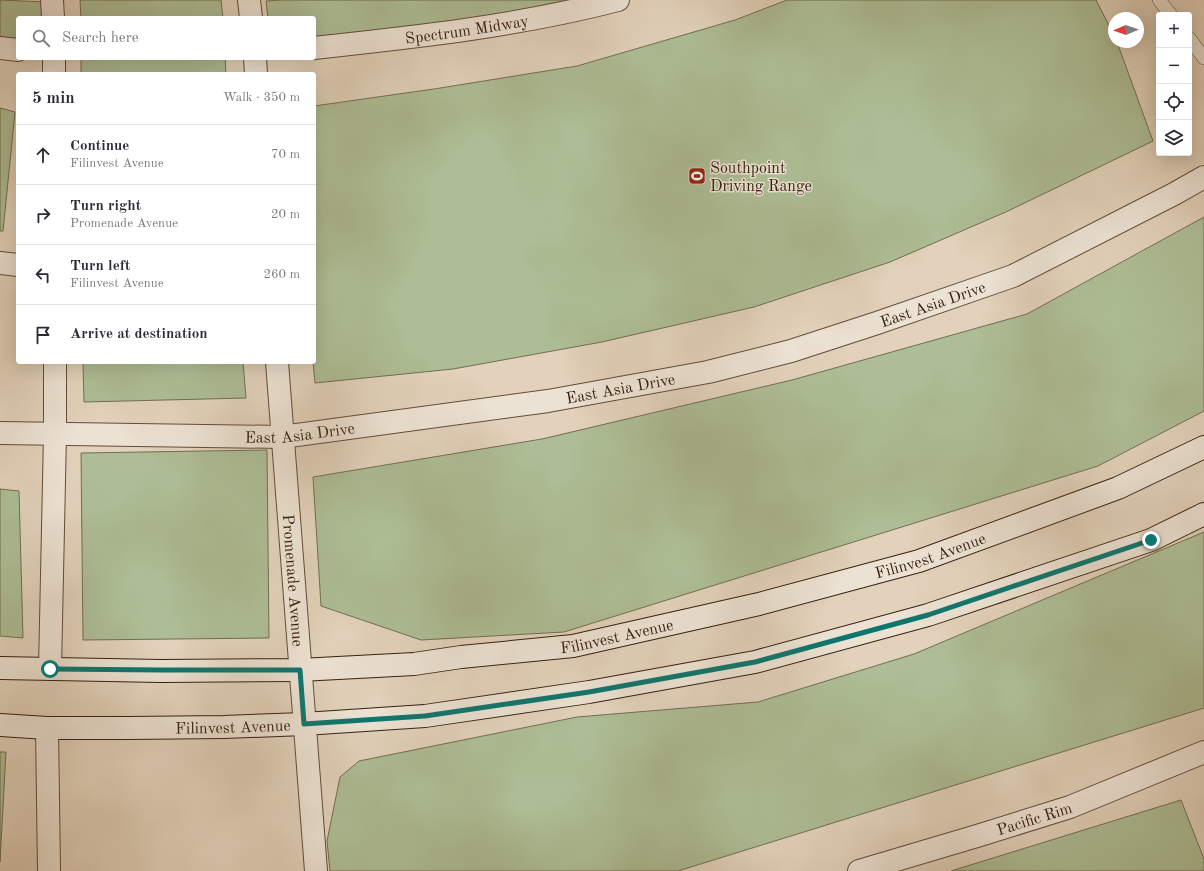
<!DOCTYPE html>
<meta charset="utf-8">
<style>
:root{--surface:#fff;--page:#f7f7f7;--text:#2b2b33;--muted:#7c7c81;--line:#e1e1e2}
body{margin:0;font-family:"Old Standard TT",serif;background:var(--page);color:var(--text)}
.controls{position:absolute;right:12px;top:12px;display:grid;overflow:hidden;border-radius:4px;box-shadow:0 4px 16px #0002}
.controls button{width:36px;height:36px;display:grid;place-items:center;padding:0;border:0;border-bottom:1px solid var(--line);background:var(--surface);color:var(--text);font:20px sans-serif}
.compass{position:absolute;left:1108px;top:12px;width:36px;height:36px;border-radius:50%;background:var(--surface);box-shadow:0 4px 16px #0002;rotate:268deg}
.stop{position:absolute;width:12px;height:12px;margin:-9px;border:3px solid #0f766e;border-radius:50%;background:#fff}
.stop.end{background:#0f766e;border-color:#fff;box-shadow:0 1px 4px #0008}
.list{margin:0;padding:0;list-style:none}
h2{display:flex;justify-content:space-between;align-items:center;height:52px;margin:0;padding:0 16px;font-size:17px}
h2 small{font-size:13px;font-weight:400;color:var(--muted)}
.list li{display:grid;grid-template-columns:26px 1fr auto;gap:12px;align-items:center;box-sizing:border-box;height:60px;padding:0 16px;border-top:1px solid var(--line)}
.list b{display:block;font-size:15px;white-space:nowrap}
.list p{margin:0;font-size:13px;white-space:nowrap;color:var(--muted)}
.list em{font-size:13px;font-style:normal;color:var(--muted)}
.icon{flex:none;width:22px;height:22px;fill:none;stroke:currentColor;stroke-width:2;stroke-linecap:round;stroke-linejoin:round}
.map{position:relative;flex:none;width:1204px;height:871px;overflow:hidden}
.search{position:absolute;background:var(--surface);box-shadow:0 4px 16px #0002;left:16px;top:16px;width:300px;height:44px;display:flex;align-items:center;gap:10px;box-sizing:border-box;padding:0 14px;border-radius:4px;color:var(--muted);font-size:15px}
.panel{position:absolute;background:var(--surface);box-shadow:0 4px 16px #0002;left:16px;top:72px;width:300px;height:292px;border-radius:4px}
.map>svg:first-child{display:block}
</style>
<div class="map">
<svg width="1204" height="871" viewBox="0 0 1204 871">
<rect width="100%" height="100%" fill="#e2d2bb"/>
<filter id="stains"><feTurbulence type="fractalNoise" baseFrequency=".005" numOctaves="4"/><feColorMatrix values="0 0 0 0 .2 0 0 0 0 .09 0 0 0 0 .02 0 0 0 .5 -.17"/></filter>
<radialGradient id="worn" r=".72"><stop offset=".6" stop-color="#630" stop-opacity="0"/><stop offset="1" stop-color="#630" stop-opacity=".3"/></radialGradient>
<path fill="#adbd95" stroke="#726e52" d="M0,0L45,2L44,18H18V42L0,39Z
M80,0H221L223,18H81Z
M282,0H572L515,13L314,39V18H268L266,1Z
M787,0H1096L1114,35V42H1117L1153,141L1008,211L890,262L754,307L602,342L453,369L315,383L313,362L314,106L434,89L577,66L735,20Z
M81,58H225L226,74H81Z
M0,108L15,112L3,231H0Z
M1204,217V411L1098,466L564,632L421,640L321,606L313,477L542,439L792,380L1027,314Z
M83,362H243L246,398L84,402Z
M267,450L269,638L83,640L81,453Z
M0,489L19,491L23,638L0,636Z
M1204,532V708L678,871H330L327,841L340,777L359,761L577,717L758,702L914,654Z
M0,752H6L0,862Z
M1181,800L1204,859V871H951Z"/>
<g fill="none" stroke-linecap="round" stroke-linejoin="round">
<defs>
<path id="service" d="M1159,0L1171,15
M1189,38L1204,58"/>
<g id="minor">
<path d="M52,0L53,18"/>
<path d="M249,0L251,18"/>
<path d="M54,58V74"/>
<path d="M255,58L256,74"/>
<path d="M0,263L18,265"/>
<path id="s1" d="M277,362L316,871"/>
<path id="s2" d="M0,433L282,437L548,401L708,372L791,351L877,323L1013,276L1174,194L1204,177"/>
<path d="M50,669L55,434V362"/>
<path d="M47,728L49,871"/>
<path id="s3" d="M859,871L977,836L1070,807L1204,752"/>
</g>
<g id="tertiary">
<path d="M0,48L18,50"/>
<path id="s4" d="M314,48C416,37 518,26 618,0"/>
</g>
<g id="secondary">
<path id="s5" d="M0,668L161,671L300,670L414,664L461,657L573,646L759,604L919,561L1118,488L1204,447"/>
<path id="s6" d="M0,725L47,728H128L224,727L304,724L425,716L589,692L755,662L928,615L1151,540L1204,514"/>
</g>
</defs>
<use href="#service" stroke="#624c3a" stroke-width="14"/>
<use href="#minor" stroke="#624c3a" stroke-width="24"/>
<use href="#tertiary" stroke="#624c3a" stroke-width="24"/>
<use href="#secondary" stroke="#37200f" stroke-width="24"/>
<use href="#service" stroke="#ece2d3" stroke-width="13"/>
<use href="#minor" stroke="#ece2d3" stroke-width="22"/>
<use href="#tertiary" stroke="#ece2d3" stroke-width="22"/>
<use href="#secondary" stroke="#ece2d3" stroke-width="22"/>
</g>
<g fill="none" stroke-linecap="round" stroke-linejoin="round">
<path stroke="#0f766e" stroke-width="5" d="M50,669L161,670H300L304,724L425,716L589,692L755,662L928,615L1151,540"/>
</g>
<defs>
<symbol id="stadium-square" viewBox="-11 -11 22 22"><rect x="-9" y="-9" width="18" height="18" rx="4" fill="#8f2418" stroke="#ece2d3"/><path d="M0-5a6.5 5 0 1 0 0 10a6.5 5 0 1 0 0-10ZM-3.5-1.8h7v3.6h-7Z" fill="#fff"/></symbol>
</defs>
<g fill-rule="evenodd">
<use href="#stadium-square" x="687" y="166" width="20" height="20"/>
</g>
<g text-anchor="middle" stroke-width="3" stroke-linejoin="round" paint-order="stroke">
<g font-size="16" fill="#37200f" stroke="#ece2d3">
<text dy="6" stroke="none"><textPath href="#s4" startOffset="154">Spectrum Midway</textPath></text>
<text dy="6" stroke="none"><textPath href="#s2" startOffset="948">East Asia Drive</textPath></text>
<text dy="6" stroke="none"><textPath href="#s2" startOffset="624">East Asia Drive</textPath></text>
<text dy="6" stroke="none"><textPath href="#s2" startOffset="300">East Asia Drive</textPath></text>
<text dy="6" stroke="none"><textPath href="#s5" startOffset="943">Filinvest Avenue</textPath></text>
<text dy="6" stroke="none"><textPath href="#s1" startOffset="219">Promenade Avenue</textPath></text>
<text dy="6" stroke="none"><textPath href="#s5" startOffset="619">Filinvest Avenue</textPath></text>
<text dy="6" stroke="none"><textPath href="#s6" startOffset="233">Filinvest Avenue</textPath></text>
<text dy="6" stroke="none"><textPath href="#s3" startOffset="183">Pacific Rim</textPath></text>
</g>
<g font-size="16" fill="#37200f" stroke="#ece2d3" text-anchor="start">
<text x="710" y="173">Southpoint<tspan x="710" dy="18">Driving Range</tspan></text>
</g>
</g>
<rect width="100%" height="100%" filter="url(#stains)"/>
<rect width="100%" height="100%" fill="url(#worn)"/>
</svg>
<div class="controls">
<button>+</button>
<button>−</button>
<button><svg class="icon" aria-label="locate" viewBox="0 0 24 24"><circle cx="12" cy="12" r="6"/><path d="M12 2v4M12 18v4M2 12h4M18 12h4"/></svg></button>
<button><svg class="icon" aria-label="layers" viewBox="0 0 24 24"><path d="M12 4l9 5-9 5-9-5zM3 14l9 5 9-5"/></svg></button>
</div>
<svg class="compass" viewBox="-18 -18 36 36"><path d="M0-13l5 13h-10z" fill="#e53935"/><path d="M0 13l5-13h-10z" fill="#7c7c81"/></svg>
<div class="stop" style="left:50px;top:669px"></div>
<div class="stop end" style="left:1151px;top:540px"></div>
<div class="search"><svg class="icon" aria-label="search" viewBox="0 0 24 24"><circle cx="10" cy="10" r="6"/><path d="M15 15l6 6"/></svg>Search here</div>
<section class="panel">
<h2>5 min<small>Walk · 350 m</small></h2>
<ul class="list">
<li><svg class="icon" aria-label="ahead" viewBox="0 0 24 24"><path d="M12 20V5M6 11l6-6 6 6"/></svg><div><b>Continue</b><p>Filinvest Avenue</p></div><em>70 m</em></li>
<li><svg class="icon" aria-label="right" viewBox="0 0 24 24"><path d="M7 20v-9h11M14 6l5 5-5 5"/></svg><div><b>Turn right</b><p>Promenade Avenue</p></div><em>20 m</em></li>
<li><svg class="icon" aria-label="left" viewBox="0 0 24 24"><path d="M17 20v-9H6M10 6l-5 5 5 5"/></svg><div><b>Turn left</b><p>Filinvest Avenue</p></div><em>260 m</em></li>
<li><svg class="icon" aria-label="arrive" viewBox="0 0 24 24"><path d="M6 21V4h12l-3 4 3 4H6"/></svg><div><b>Arrive at destination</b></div></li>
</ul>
</section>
</div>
